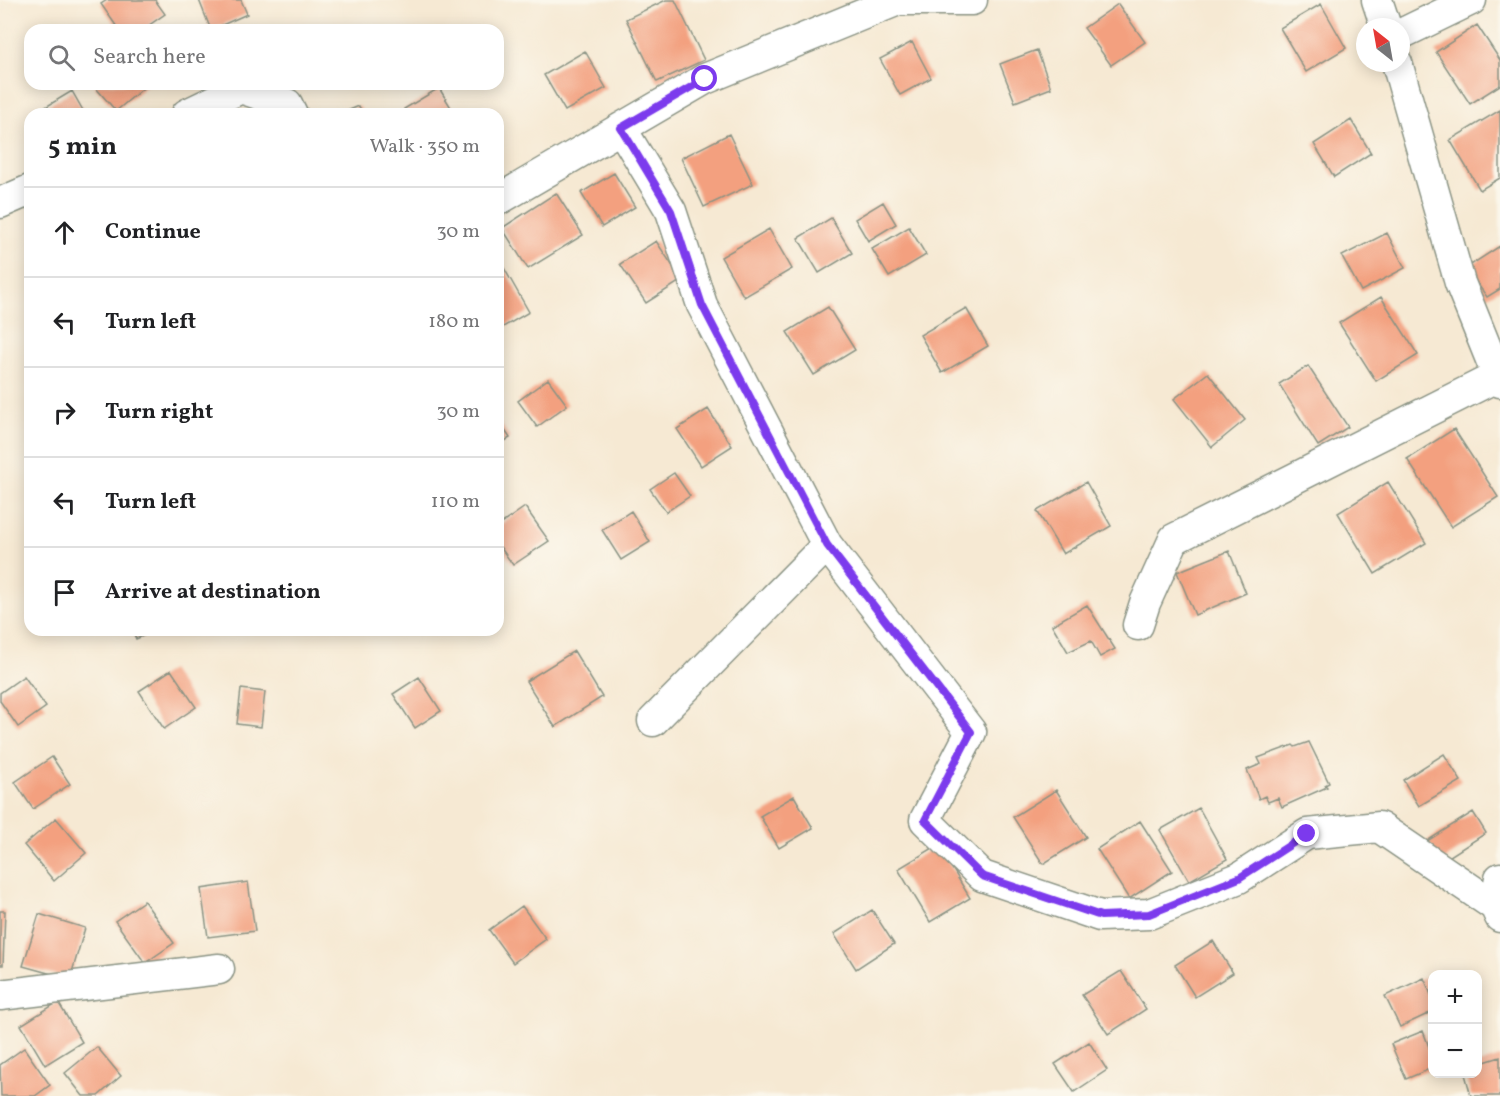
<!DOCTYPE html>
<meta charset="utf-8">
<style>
:root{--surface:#fff;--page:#f2f2f2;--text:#202124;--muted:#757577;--line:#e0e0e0}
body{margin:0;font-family:Vollkorn,serif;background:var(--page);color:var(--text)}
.controls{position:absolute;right:18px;bottom:18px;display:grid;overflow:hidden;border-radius:12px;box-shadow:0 3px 15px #0003}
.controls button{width:54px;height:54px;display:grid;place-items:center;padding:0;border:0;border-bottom:2px solid var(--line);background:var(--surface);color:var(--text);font:30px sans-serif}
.compass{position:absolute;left:1356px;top:18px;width:54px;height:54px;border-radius:50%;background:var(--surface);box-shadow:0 3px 15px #0003;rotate:329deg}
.stop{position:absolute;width:18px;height:18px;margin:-14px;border:4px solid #7c3aed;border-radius:50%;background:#fff}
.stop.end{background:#7c3aed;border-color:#fff;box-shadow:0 2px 6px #0008}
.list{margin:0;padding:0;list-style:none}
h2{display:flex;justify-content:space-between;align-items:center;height:78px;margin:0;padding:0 24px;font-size:26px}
h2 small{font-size:20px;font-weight:400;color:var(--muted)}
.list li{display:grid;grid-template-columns:39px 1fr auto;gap:18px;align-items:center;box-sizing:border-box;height:90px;padding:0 24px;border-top:2px solid var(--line)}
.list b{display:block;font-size:22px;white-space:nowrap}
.list em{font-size:20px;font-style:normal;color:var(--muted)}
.icon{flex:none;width:33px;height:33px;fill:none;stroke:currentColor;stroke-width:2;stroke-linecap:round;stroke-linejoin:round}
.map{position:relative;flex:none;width:1500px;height:1096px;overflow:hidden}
.search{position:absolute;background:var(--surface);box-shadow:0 3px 15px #0003;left:24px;top:24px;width:480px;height:66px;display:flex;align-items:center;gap:15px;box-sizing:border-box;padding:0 21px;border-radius:18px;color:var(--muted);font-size:22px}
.panel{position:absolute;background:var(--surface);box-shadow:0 3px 15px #0003;left:24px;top:108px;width:480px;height:528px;border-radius:18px}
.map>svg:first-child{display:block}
</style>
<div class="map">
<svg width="1500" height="1096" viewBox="0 0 1500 1096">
<rect width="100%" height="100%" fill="#fbf7ec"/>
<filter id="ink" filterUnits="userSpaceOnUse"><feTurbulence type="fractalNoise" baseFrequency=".0167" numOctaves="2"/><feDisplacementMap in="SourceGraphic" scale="12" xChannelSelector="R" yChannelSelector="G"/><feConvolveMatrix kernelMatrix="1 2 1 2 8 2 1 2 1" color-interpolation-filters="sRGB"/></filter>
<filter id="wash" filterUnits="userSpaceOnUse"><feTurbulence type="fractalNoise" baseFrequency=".008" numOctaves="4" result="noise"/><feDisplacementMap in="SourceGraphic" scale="24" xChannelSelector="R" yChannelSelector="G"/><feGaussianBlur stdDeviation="1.35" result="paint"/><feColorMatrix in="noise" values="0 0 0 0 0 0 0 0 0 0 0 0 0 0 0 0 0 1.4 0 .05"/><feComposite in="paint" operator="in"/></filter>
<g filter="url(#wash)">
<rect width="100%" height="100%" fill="#f6e9d3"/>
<g id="blocks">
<path fill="#f3a07f" d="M107,0H155L165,14L142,30H119L101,4Z
M199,0H241L247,14L211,30Z
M666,0H675L704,60L657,82L626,19Z
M1118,4L1145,42L1111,65L1084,28Z
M1321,4L1346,48L1306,72L1280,28Z
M1477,25L1500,60V85L1470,104L1436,52Z
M912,42L931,78L900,95L880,59Z
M1037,50L1051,88L1015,102L1000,64Z
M585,51L606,88L565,111L544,75Z
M98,84H148L116,111L95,87Z
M439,88L455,114H407L404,109Z
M72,91L85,114H34Z
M359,106L363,114H340Z
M1500,110V178L1480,190L1450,140Z
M1351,120L1371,153L1334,177L1314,144Z
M729,134L753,184L704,207L681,158Z
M614,173L635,207L602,227L581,193Z
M556,193L583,235L528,269L502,228Z
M883,202L896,224L868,241L855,219Z
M831,218L852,253L819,273L798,238Z
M909,227L926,255L889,277L872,249Z
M769,229L792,269L744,297L721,257Z
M1387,233L1405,268L1361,291L1342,256Z
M656,241L682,280L646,303L620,264Z
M1500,246V289L1487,297L1466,268Z
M504,268L529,312L498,330V271Z
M1381,297L1418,355L1376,381L1339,323Z
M828,307L855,350L814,375L787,332Z
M966,308L988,346L942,373L920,335Z
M1308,366L1348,427L1318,446L1279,384Z
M1208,373L1245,420L1212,447L1174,399Z
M548,379L567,405L537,427L518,401Z
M708,409L732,446L701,466L677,429Z
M498,420L510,438L498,445Z
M1454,429L1498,497L1451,527L1407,459Z
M674,473L690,496L666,512L650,489Z
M1086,482L1111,526L1063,554L1037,511Z
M1388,482L1426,543L1375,574L1338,513Z
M525,507L549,541L513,565L498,544V526Z
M631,511L650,542L621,560L602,530Z
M1229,551L1246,593L1195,615L1177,572Z
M1087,605L1115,649L1100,657L1091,641L1068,652L1052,625Z
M132,630H157L136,639Z
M574,651L602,697L555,727L526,681Z
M171,670L196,707L164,729L139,691Z
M24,676L46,707L18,727L0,701V693Z
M419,677L441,711L415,728L393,694Z
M241,689L265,692L261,727L237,724Z
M1309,742L1329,783L1325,785L1327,787L1282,807L1278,798L1268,802L1265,796L1259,799L1247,770L1261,764L1258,758L1293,745L1295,747Z
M1444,754L1461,781L1419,806L1403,780Z
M52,757L70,784L33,809L15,782Z
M1056,790L1086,837L1043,864L1013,817Z
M794,796L813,828L779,848L760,816Z
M1199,808L1227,859L1189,881L1160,830Z
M1473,812L1486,833L1441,862L1427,841Z
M56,818L86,853L54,881L24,845Z
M1140,821L1172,871L1129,899L1097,849Z
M938,845L970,898L930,922L898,869Z
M248,882L255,931L208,937L201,889Z
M144,901L174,943L145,963L115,921Z
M522,906L546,939L513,963L489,930Z
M872,910L894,944L856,969L834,934Z
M0,911H5L3,965H0Z
M39,914L85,928L70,979L23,966Z
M1213,941L1233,973L1195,997L1175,965Z
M1121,971L1146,1009L1108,1034L1082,995Z
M1424,978L1432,997V1012L1400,1027L1385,996Z
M58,1002L82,1042L45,1065L21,1025Z
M1423,1031L1432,1055V1068L1406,1079L1391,1044Z
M1089,1042L1107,1070L1074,1092L1055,1064Z
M97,1047L121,1076L98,1096H83L65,1073Z
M24,1048L50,1085L35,1096H1L0,1065Z
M1500,1057V1096H1471L1465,1074H1478V1064Z"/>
</g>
</g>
<g filter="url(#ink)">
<use href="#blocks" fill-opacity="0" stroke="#8a9384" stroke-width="1.5"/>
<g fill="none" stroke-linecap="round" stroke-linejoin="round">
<defs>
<path id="minor" d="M1377,0L1386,27
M1401,34L1471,0
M1397,63L1460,283L1500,382
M187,114L241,88L287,104L292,114
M621,128L671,211L702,305L827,545
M498,200L705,79L898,0H972
M0,203L30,190
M1138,625L1145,603L1174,539L1498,376
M653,721L827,545L971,732L925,820L982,876L1100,916L1149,914L1239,878L1307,834L1379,827L1495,906
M1500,878L1495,906L1500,917
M0,995L219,969"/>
</defs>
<use href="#minor" stroke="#8a9384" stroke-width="33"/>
<use href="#minor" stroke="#fff" stroke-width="30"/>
</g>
</g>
<g fill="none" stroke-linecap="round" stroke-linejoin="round" filter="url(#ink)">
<path stroke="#7c3aed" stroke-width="8" d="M705,79L621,128L671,211L702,305L827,545L971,732L925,820L982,876L1101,916L1149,914L1239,878L1307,834"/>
</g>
</svg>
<div class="controls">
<button>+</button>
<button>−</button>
</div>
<svg class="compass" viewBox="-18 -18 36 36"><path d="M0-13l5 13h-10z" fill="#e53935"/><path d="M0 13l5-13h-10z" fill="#757577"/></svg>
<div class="stop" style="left:705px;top:79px"></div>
<div class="stop end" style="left:1307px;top:834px"></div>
<div class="search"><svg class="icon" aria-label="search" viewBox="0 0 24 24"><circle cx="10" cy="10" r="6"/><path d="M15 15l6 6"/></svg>Search here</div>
<section class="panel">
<h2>5 min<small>Walk · 350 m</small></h2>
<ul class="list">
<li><svg class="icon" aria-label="ahead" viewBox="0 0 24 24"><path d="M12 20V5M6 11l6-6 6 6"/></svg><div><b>Continue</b></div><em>30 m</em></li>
<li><svg class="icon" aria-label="left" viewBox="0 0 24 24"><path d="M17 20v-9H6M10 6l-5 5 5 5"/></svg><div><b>Turn left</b></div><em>180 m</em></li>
<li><svg class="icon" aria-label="right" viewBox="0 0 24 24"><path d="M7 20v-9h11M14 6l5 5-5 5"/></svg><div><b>Turn right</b></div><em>30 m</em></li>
<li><svg class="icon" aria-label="left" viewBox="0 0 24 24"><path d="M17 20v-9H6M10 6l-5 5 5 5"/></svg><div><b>Turn left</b></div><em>110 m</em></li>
<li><svg class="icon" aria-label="arrive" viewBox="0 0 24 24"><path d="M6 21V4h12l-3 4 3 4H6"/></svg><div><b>Arrive at destination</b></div></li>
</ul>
</section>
</div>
